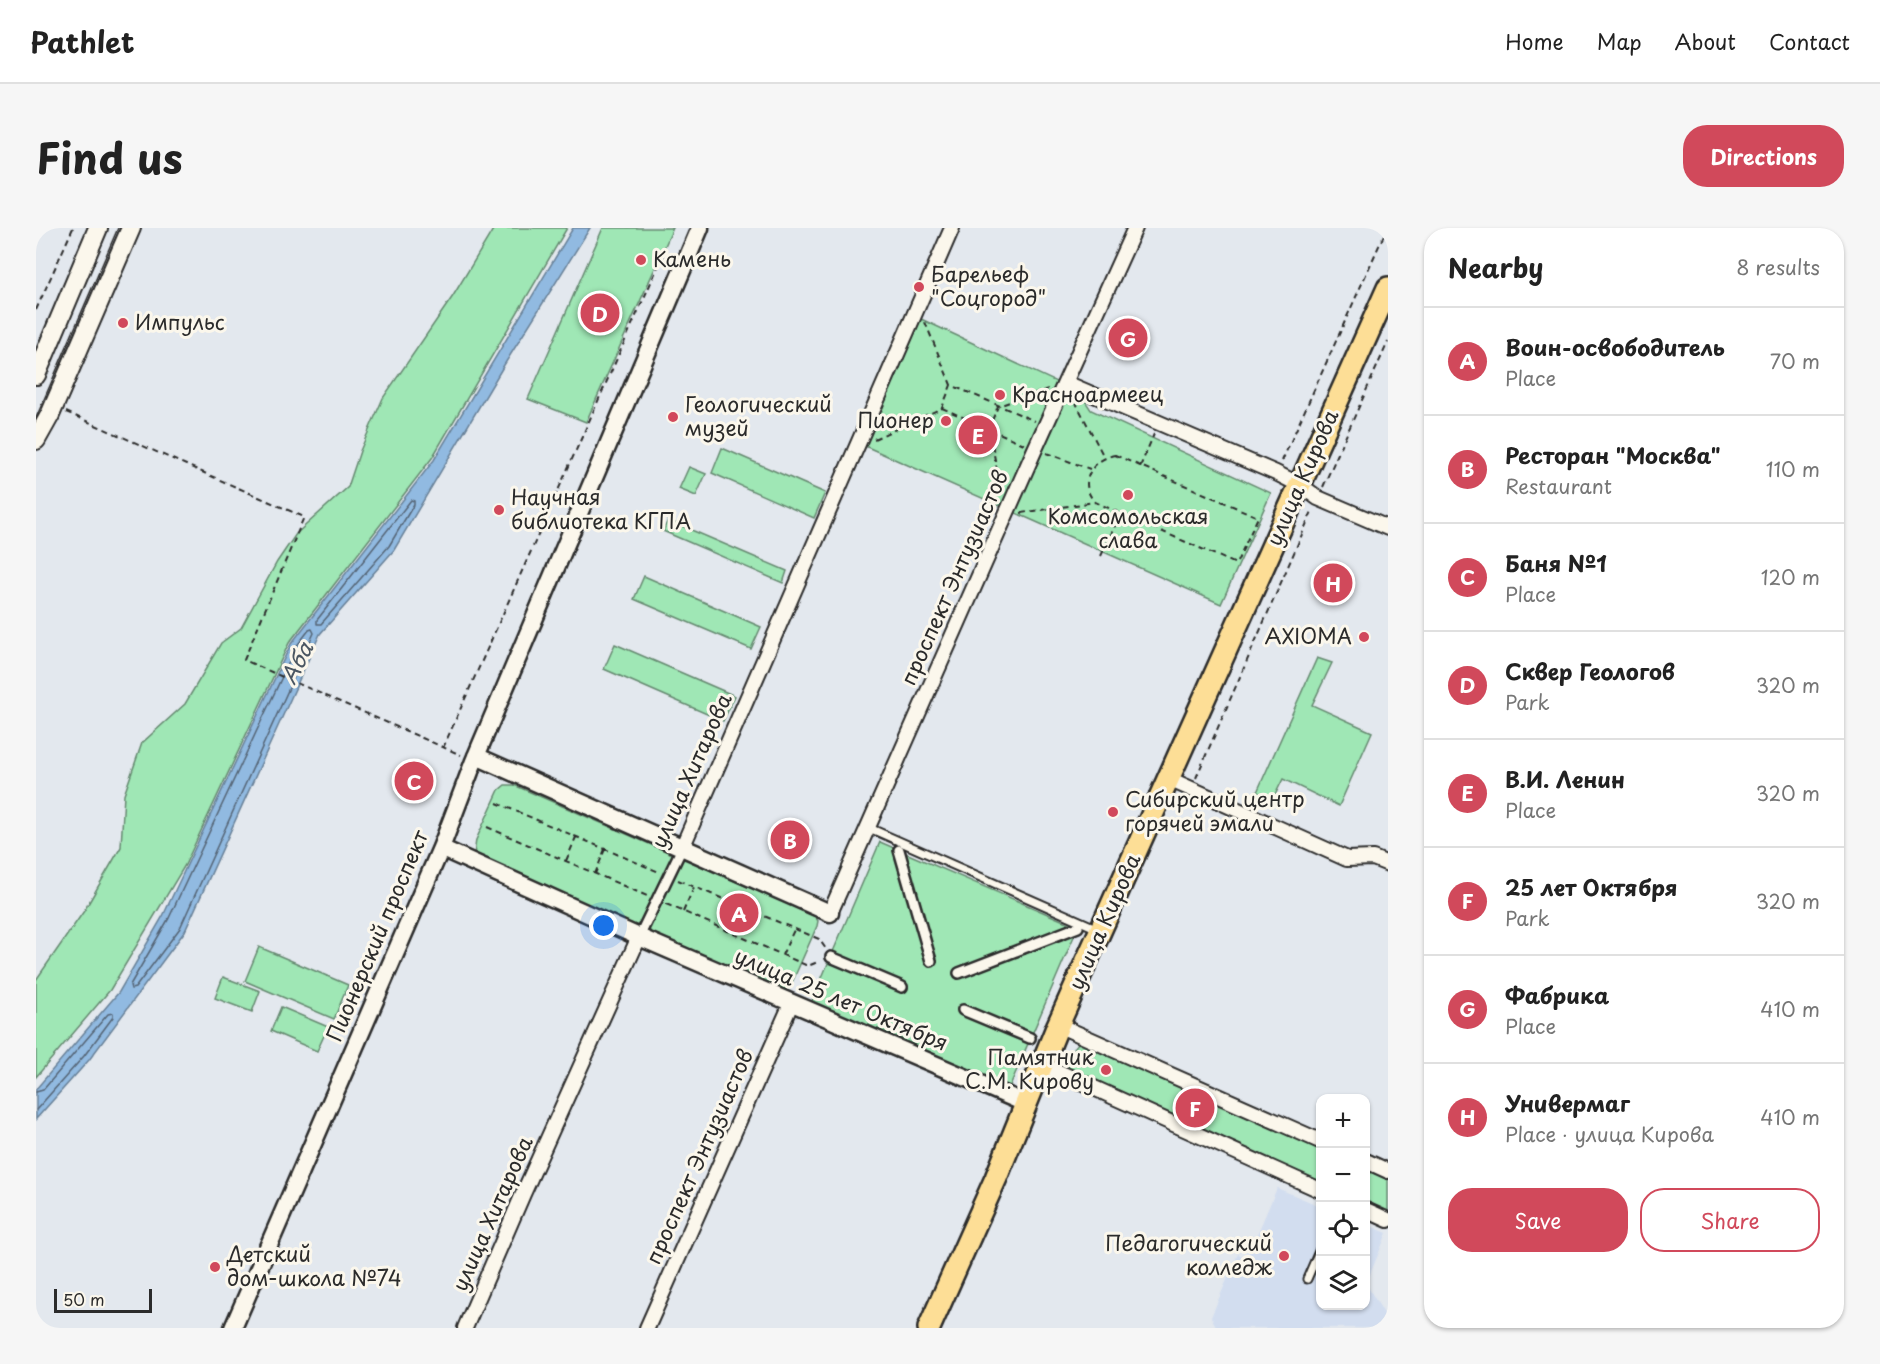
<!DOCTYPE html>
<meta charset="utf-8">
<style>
:root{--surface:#fff;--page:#f6f6f6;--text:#222;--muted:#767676;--line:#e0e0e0;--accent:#d1495b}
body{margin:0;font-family:"Playpen Sans",sans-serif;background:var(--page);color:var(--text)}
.controls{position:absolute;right:18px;bottom:18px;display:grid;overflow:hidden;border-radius:12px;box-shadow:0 2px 4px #0004}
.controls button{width:54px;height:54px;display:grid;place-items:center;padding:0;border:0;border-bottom:2px solid var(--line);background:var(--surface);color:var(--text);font:30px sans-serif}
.scale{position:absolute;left:18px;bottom:15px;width:98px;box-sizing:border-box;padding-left:6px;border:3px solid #2b2b2b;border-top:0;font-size:16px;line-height:21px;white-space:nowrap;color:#2b2b2b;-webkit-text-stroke:4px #fbf7ec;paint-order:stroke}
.you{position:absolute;left:568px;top:698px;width:21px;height:21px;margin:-15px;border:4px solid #fff;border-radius:50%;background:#1a73e8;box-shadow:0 0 0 9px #1a73e833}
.badge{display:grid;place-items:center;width:39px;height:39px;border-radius:50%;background:var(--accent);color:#fff;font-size:20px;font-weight:700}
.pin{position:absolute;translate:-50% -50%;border:3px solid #fff;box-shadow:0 2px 6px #0006}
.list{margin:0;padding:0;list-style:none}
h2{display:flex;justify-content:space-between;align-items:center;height:78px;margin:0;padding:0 24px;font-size:26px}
h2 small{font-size:20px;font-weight:400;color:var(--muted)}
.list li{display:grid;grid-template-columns:39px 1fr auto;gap:18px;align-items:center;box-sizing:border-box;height:108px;padding:0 24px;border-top:2px solid var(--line)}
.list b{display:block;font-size:22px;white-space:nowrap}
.list p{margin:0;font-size:20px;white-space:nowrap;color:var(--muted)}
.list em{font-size:20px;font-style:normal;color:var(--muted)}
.actions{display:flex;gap:12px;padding:18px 24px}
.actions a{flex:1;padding:14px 0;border:2px solid var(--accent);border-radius:24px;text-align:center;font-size:21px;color:var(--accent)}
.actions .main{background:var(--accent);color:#fff}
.icon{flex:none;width:33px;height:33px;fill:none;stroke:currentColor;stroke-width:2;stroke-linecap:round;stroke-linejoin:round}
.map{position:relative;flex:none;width:1352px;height:1100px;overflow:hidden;border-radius:24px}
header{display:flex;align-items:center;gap:36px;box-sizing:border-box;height:84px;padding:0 30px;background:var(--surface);border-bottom:2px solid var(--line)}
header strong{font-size:28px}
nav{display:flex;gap:33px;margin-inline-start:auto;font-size:21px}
.intro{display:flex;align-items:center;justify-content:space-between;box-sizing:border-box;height:144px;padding:0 36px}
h1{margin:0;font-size:42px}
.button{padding:15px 27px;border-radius:24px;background:var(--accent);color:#fff;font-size:21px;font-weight:700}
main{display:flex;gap:36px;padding:0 36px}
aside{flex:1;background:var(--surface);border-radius:24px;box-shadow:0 2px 4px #0004}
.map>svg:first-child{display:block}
</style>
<header>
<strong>Pathlet</strong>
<nav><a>Home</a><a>Map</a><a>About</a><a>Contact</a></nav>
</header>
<div class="intro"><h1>Find us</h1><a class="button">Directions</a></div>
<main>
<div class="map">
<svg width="1352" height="1100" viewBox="0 0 1352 1100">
<rect width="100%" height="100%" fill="#e3e8ee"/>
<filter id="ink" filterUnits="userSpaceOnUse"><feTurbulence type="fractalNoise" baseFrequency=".0167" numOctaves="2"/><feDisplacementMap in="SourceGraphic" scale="12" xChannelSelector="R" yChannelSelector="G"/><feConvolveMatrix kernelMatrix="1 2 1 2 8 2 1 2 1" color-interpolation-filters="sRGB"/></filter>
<g filter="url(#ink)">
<path fill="#d2ddef" d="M1241,960L1284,978V1078H1330V996L1351,1005L1330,1056L1352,1092V1100H1181L1175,1089L1202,1026L1211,1030Z"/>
<path fill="#9fe7b5" stroke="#658970" stroke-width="1.5" d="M458,0H531L396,230L253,415L149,637L74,762L0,849V752L48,683L85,619L88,567L106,515L149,476L185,415L205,400L241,334L260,306L312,259L324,223L347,170L417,68Z
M567,0H637L550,194L492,171Z
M885,91L1044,165L1055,182L1235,265L1185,376L829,218Z
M686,220L789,265L778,290L676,245Z
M653,239L670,246L660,268L643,261Z
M632,292L751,343L747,355L627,303Z
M608,348L725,399L715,421L598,371Z
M579,416L699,468L687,493L568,441Z
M1281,430L1296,435L1276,477L1336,504L1303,578L1247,551L1237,571L1221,564Z
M469,557H478L779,688L782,693L781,698L754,759L745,764L438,627L440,612L463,562Z
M844,614L1042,699L973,860L775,775Z
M223,719L312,757L298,791L209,753Z
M187,749L224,763L216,784L179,770Z
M245,779L292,799L281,823L235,803Z
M1045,812L1284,918V954L1033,843C1030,831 1037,820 1045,812Z
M1330,938L1352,948V984L1330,974Z"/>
<path fill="#91bae1" stroke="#688198" stroke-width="1.5" d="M537,0H554L468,137L358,322L284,406L149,703L53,832L0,891V861L83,764L127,688L255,416L398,232Z"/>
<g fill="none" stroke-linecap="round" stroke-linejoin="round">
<path stroke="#546474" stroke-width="1.5" d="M375,272L378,273V276L353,318L285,396H281V392Z
M276,401L278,405L144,700L99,760L95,761L94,757L133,690L260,419L273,402Z
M0,864L7,862L72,786L77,785V789L48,828L0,882"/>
<defs>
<path id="service" d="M831,599L1062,701
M1271,1051L1284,1021"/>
<path id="pedestrian" d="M863,622L895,733
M603,709L646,620
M795,729L866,759
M923,745L1042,699
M927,782L994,810"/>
<path id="minor" d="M1030,155L1240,245L1264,257L1282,270L1352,300
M1133,551L1311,631L1337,630L1352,636
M646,620L916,0
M794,685L999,221L1099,0
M1022,797L1284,913
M1007,837L1284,962
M1330,933L1352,943
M1330,982L1352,992
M429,1100L487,966L603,709
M611,1100L755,776"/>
<path id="tertiary" d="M440,528L794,685
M405,620L603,709L991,876
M197,1100L405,620L438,533L664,0"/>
<path id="secondary" d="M0,147L62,0
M0,212L14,187L95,0"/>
<path id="primary" d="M893,1100L960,950L1022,797L1352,60"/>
</defs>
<use href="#service" stroke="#2b2b2b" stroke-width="11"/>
<use href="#pedestrian" stroke="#2b2b2b" stroke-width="14"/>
<use href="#minor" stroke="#2b2b2b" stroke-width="18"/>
<use href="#tertiary" stroke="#2b2b2b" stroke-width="21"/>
<use href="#secondary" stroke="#2b2b2b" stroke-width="22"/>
<use href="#primary" stroke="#2b2b2b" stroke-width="26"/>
<path stroke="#2b2b2b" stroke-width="2" stroke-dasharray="6 4.5" stroke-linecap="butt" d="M0,82L37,0
M889,94L915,157L999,193
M1039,173L1068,229
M906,180L988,216
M30,184L268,289L208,432L425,527
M838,211L906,180L915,157
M1010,225L1054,241
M1079,227L1222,289L1200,336L1059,274C1041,255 1056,231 1079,227Z
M1246,233L1351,0
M1104,239L1118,206
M1287,259L1352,114
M965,264L953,200L962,178L1012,161
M985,285L1059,274
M1065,328L1085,285
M407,520L625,32L636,27
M1160,550L1277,281
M461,575L623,644
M451,599L611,668
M530,633L540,609
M559,646L569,621
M642,652L783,711L790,721
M630,676L772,738L784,733
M647,684L658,659
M746,727L758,702"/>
<use href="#service" stroke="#fbf7ec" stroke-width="7"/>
<use href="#pedestrian" stroke="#fbf7ec" stroke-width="9"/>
<use href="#minor" stroke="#fbf7ec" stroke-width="14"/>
<use href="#tertiary" stroke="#fbf7ec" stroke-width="16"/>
<use href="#secondary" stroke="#fbf7ec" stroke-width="18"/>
<use href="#primary" stroke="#fdde96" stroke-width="21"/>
<path stroke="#2b2b2b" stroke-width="1.5" d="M0,190L82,0"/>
</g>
</g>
<g fill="#d1495b" stroke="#fbf7ec" stroke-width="2">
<circle cx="605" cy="32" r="6"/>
<circle cx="883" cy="59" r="6"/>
<circle cx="87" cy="95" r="6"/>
<circle cx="964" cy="167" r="6"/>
<circle cx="637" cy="189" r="6"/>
<circle cx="910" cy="193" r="6"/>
<circle cx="1092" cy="267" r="6"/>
<circle cx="463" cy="282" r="6"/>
<circle cx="1328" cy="409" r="6"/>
<circle cx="1077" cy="584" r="6"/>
<circle cx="1070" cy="842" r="6"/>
<circle cx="1248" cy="1028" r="6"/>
<circle cx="179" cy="1039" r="6"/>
</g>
<g text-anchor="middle" stroke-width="6" stroke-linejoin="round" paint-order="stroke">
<g font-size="21" fill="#2b2b2b" stroke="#fbf7ec" text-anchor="start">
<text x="617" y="39">Камень</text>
<text x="895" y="54">Барельеф<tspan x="895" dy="24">"Соцгород"</tspan></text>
<text x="99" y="102">Импульс</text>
<text x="976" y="174">Красноармеец</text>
<text x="649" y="184">Геологический<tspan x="649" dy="24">музей</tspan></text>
<text x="898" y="200" text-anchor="end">Пионер</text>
<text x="475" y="277">Научная<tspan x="475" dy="24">библиотека КГПА</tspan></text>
<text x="1092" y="296" text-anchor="middle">Комсомольская<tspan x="1092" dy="24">слава</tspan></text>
<text x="1316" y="416" text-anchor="end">AXIOMA</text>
<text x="1089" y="579">Сибирский центр<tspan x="1089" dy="24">горячей эмали</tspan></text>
<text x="1058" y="837" text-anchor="end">Памятник<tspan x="1058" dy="24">С.М. Кирову</tspan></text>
<text x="1236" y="1023" text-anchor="end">Педагогический<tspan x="1236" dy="24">колледж</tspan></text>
<text x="191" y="1034">Детский<tspan x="191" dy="24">дом-школа №74</tspan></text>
</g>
<g font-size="21" fill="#2b2b2b" stroke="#fbf7ec">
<text transform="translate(1267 250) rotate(-66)" y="7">улица Кирова</text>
<text transform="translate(919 350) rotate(-66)" y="7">проспект Энтузиастов</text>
<text transform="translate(656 543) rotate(-66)" y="7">улица Хитарова</text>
<text transform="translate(1069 694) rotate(-66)" y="7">улица Кирова</text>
<text transform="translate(342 708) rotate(-67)" y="7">Пионерский проспект</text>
<text transform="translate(805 772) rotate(23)" y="7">улица 25 лет Октября</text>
<text transform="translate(664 929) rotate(-66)" y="7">проспект Энтузиастов</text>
<text transform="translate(457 986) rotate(-66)" y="7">улица Хитарова</text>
</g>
<g font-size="22" font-style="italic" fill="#4a5662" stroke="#fbf7ec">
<text transform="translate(261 435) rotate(-63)" y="8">Аба</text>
</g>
</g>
</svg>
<div class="controls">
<button>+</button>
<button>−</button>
<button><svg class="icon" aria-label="locate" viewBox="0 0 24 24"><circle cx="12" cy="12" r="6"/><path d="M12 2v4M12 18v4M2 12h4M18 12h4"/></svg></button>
<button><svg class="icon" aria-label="layers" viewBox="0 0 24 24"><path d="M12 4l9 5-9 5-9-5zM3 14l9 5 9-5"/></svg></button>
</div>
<div class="scale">50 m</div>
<div class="you"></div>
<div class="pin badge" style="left:703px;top:685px">A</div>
<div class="pin badge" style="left:754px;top:612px">B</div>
<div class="pin badge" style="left:378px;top:553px">C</div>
<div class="pin badge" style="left:564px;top:85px">D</div>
<div class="pin badge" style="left:942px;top:207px">E</div>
<div class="pin badge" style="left:1159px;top:880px">F</div>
<div class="pin badge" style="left:1092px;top:110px">G</div>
<div class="pin badge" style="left:1297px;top:355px">H</div>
</div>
<aside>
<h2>Nearby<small>8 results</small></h2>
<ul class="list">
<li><span class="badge">A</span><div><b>Воин-освободитель</b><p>Place</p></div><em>70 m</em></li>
<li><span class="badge">B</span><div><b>Ресторан &quot;Москва&quot;</b><p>Restaurant</p></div><em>110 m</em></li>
<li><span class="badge">C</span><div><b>Баня №1</b><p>Place</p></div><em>120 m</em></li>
<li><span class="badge">D</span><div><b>Сквер Геологов</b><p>Park</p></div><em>320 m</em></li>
<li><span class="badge">E</span><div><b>В.И. Ленин</b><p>Place</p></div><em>320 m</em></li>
<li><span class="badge">F</span><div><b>25 лет Октября</b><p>Park</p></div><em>320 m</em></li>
<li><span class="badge">G</span><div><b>Фабрика</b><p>Place</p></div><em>410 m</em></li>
<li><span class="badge">H</span><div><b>Универмаг</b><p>Place · улица Кирова</p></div><em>410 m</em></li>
</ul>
<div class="actions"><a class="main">Save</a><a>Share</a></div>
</aside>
</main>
